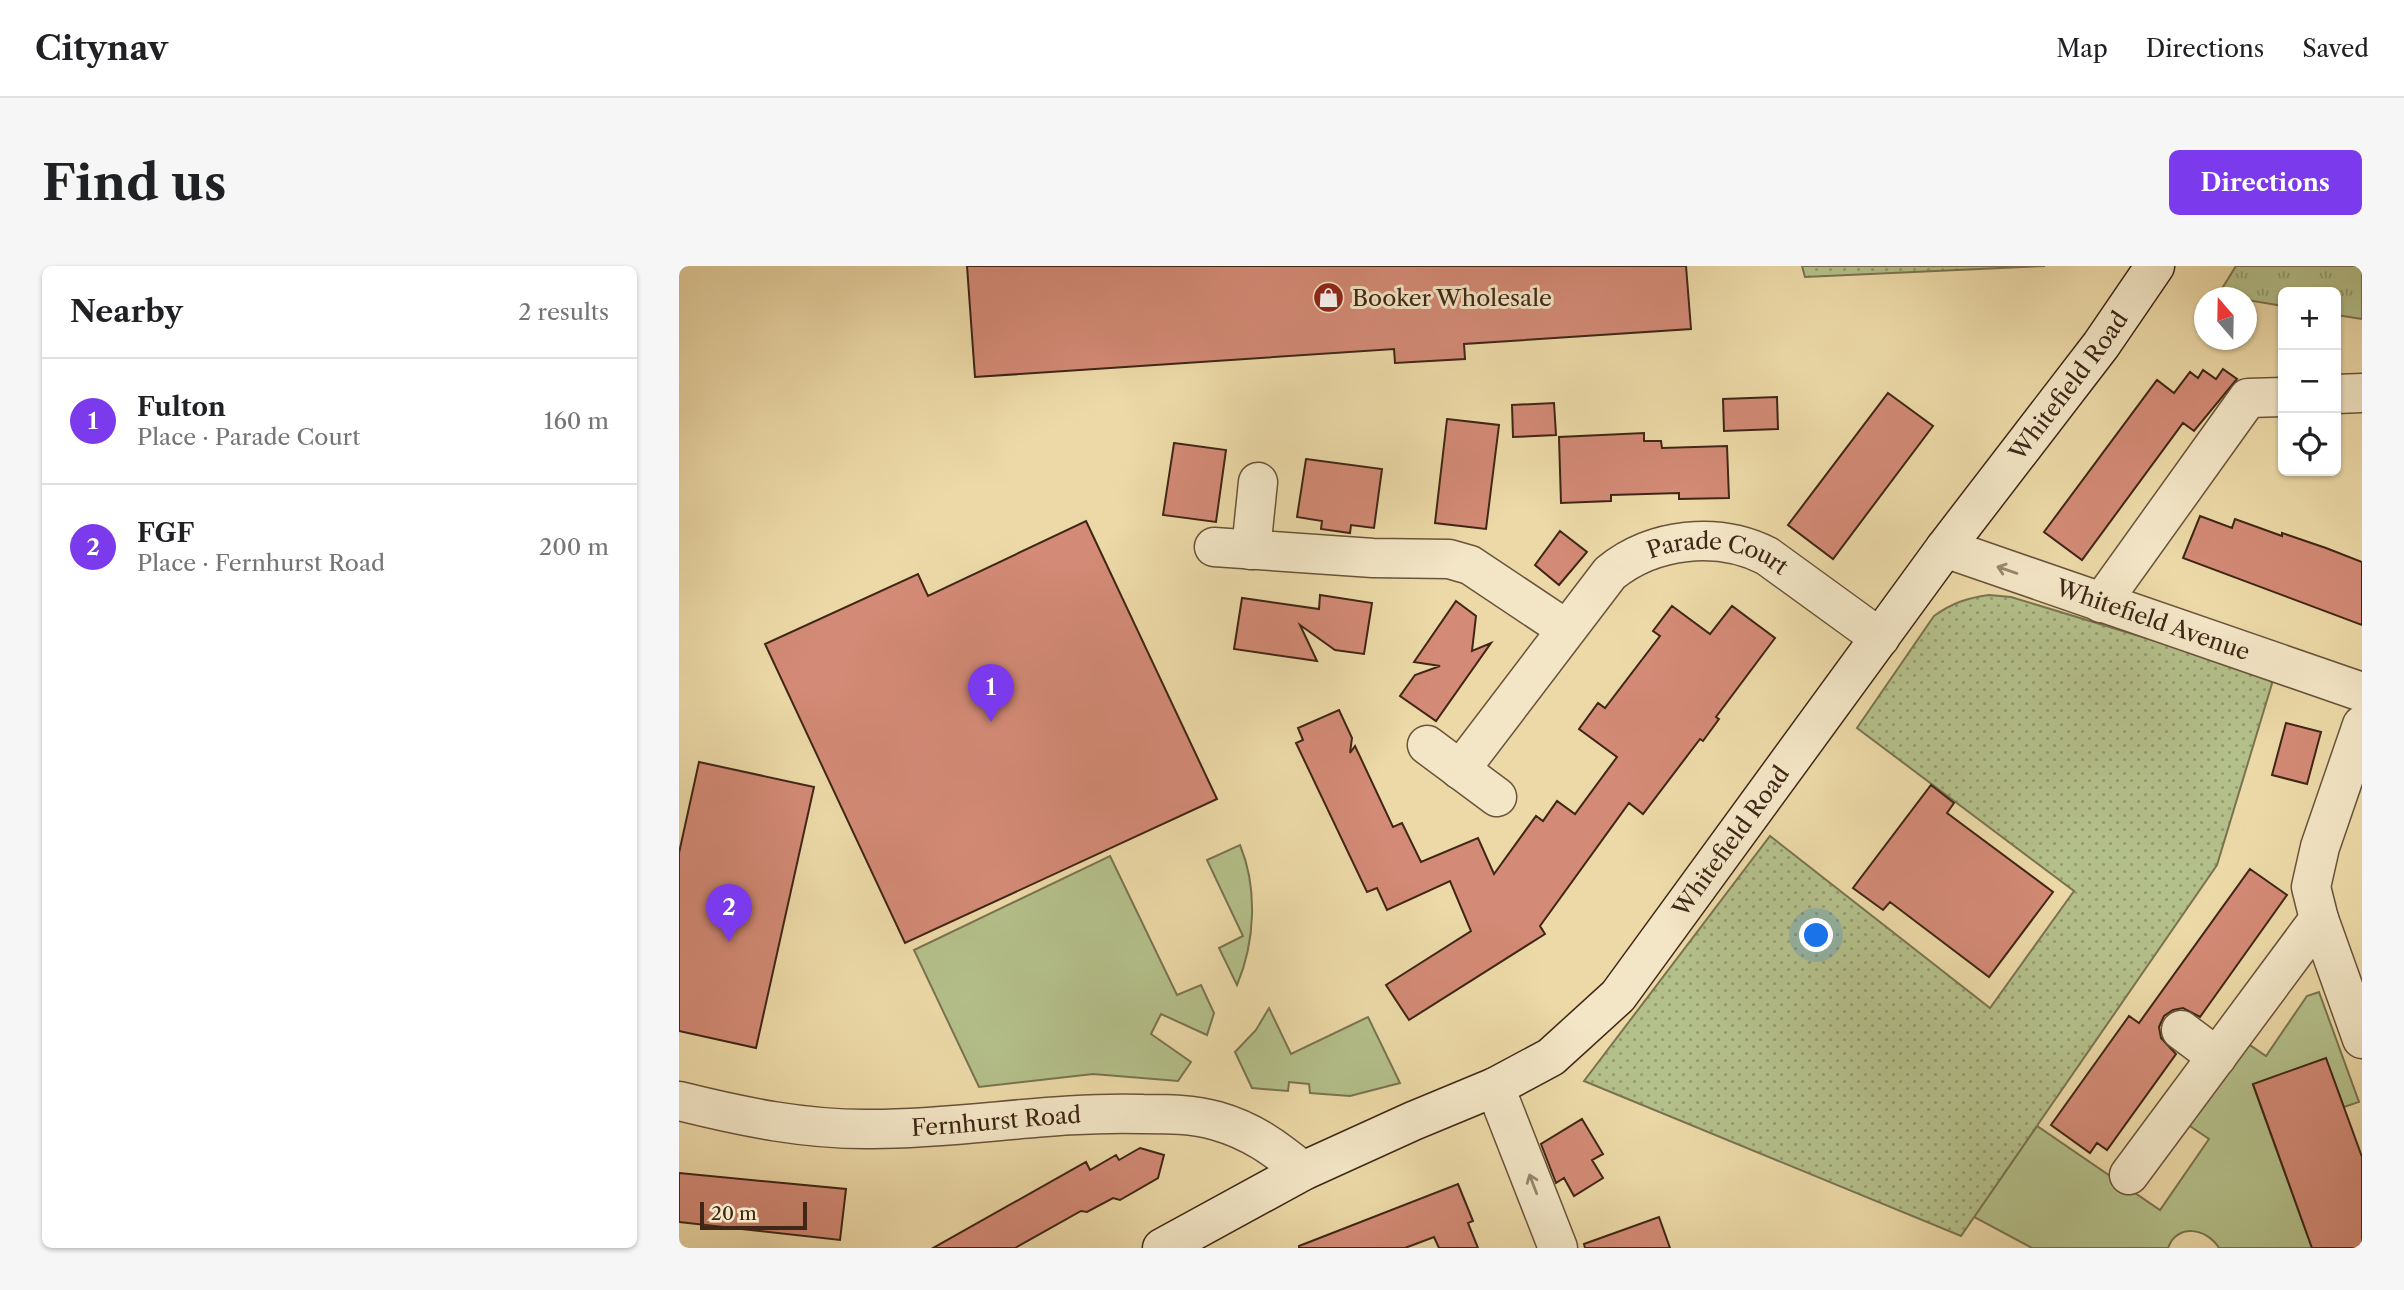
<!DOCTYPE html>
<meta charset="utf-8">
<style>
:root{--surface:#fff;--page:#f6f6f6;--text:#202124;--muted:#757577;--line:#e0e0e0;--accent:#7c3aed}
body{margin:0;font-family:"Libre Caslon Text",serif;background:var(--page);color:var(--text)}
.controls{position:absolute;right:21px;top:21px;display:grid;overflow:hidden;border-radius:10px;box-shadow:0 2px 5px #0004}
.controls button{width:63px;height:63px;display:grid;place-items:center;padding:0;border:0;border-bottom:2px solid var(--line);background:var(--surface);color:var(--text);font:35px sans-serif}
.compass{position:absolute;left:1515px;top:21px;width:63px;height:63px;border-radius:50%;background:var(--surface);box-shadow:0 2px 5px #0004;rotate:340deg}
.scale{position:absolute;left:21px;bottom:18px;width:107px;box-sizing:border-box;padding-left:7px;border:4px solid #3f2616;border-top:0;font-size:19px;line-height:24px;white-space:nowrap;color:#3f2616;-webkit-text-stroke:5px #f3e6c6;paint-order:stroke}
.you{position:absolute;left:1138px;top:670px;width:24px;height:24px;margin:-18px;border:5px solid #fff;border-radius:50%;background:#1a73e8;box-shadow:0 0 0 10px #1a73e833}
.badge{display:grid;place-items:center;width:46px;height:46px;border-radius:50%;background:var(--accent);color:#fff;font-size:23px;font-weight:700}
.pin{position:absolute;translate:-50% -58px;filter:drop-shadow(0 2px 4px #0008)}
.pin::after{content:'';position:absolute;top:37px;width:24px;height:21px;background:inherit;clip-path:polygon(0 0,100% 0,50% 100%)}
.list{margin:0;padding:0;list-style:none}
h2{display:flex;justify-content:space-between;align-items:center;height:91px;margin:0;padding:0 28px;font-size:30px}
h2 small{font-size:23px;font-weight:400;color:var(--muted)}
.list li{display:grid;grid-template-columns:46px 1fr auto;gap:21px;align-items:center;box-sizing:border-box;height:126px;padding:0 28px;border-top:2px solid var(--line)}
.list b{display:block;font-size:26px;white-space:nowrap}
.list p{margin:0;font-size:23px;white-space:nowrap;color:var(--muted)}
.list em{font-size:23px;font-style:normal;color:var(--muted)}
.icon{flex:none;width:38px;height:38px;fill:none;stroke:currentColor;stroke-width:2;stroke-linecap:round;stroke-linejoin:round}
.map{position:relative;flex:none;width:1683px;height:982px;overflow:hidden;border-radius:10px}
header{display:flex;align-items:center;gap:42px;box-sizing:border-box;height:98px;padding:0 35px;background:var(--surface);border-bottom:2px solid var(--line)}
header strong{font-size:33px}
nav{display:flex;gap:38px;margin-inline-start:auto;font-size:24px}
.intro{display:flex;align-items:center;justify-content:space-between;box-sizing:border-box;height:168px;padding:0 42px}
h1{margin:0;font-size:49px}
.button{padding:18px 32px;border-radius:10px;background:var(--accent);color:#fff;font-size:24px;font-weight:700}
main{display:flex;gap:42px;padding:0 42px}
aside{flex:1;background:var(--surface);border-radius:10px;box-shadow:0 2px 5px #0004}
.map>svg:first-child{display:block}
</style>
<header>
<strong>Citynav</strong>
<nav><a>Map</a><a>Directions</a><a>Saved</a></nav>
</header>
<div class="intro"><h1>Find us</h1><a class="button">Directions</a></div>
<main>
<aside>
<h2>Nearby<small>2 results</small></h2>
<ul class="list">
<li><span class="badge">1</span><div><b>Fulton</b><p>Place · Parade Court</p></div><em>160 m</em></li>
<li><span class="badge">2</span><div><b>FGF</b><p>Place · Fernhurst Road</p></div><em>200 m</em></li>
</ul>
</aside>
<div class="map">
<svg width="1683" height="982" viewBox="0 0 1683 982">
<defs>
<pattern id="park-tufts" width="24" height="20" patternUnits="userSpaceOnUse" patternTransform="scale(1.75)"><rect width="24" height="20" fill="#b4c08a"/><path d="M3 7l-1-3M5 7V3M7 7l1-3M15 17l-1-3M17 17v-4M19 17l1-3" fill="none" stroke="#949c70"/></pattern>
<pattern id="garden-dots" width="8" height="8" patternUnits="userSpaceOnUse" patternTransform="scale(1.75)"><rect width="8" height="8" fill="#b4c08a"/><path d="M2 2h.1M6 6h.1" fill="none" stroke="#949c70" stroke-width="1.8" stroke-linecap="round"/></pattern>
</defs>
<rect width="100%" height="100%" fill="#ecd9a7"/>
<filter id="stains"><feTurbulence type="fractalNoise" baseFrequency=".00286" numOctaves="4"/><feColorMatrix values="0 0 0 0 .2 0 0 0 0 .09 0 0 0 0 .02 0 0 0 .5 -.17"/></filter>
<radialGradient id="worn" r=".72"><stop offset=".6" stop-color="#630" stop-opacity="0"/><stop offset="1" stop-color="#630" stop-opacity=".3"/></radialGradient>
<path fill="#b4c08a" stroke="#7a7350" stroke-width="2" d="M561,579C579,623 576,676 558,719L540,682L564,670L528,594Z
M431,590L498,729L522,719L535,747L528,769L482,748L472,768L512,796L499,815L414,808L300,821L235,684Z
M1640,726L1680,836L1665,841L1647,793L1574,819L1633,982H1540C1528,962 1498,957 1489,982H1353L1295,951L1358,860L1481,944L1530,873L1505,856L1562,773L1587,790L1628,730Z
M590,742L612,788L689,751L721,817L671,830L631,827L630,818L610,816L609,825L573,822L556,786L577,764Z"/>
<path fill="url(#park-tufts)" stroke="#7a7350" stroke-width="2" d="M1557,0H1683V53L1657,49V26H1604V40L1568,34V32L1539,29Z"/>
<path fill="url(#garden-dots)" stroke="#7a7350" stroke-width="2" d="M1123,0H1366L1126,11Z
M1310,329L1332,331L1595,411L1538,599L1282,970L905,815L1091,570L1311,742L1395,625L1178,462L1255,350C1273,337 1288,332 1310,329Z"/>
<path fill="#d38a76" stroke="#3f2616" stroke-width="2" d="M288,0H1007L1012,63L785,78L786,93L716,97L715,83L296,111Z
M1544,103L1558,113L1515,165L1504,157L1403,294L1365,266L1478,114L1495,127L1511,106L1519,112L1524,104L1537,113Z
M1209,127L1254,160L1154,293L1109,259Z
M1098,131L1099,163L1045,165L1044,133Z
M875,137L877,169L834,171L833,139Z
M768,153L820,159L807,263L756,257Z
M965,167V175H982L983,182L1048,180L1050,232L1000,233V227L967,228L932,229V235L882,237L880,171Z
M495,177L547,184L537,256L484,249Z
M627,193L703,203L695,262L672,259L671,267L642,263L643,255L618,251Z
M1521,250L1553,262L1556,253L1603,270V267L1647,282L1683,296V359L1504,292Z
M407,255L538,533L226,677L86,378L239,308L249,330Z
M881,265L908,286L880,319L856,299Z
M641,329L693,337L685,388L656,384L621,359L638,395L555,383L563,332L640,343Z
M777,335L797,350L793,385L812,377L757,455L721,430L736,409L761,400L735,396Z
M993,340L1031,368L1053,340L1096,372L1037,451L1040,453L1024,475L1021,473L964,548L950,537L861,660L866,668L730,754L707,719L792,665L771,615L708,644L698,622L688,626L617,477L624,474L619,462L660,444L673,472L671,487L676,480L714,561L723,557L742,596L799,572L815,608L857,550L864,555L878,535L896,548L938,491L900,463L919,437L926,442L981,370L974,365Z
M1607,457L1642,466L1628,518L1593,509Z
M20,496L135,521L77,782L0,765V587Z
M1252,519L1275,537L1268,547L1374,626L1310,711L1211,636L1204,644L1174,622Z
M1571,603L1608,629L1521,751L1504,742L1494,744L1485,750L1480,761L1482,772L1497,788L1428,884L1418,877L1411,887L1372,859L1450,750L1460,757Z
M1647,792L1683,891V982H1633L1574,818Z
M903,853L924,888L913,894L924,912L895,930L885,912L877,917L862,878Z
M461,882L485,889L479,912L441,934L434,932L408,946L402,945L336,982H254L407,896L411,904L437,889L440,894Z
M0,907L167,923L161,974L0,956Z
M779,918L794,955L789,957L799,982H760L755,971L726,982H620V980Z
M980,951L991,982H906L905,978Z"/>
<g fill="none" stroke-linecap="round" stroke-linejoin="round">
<defs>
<g id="minor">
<path d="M1657,128L1683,127"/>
<path d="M535,281L694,292L770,293L791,299L887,363"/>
<path id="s1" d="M1266,282L1683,426"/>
<path d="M572,284L579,216"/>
<path d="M1422,337L1569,132L1604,131"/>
<path d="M1683,459L1641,581L1632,621L1640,653L1683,773"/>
<path d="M748,479L818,531"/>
<path id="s2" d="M781,504L931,307C974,272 1039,265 1088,290L1201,372"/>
<path d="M1502,764L1538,791"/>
<path d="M816,821L879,982"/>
<path d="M1450,909L1640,653"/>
</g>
<g id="tertiary">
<path id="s3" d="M0,835C64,851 127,864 194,863C284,863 373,845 464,848C489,848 514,848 538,855C573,865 596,882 624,905"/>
</g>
<g id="secondary">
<path id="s4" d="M483,982L624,905L734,855L816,821L872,791L939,730L1266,282L1422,79L1476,0"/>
</g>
</defs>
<use href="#minor" stroke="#6a533a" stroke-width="41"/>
<use href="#tertiary" stroke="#6a533a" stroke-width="41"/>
<use href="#secondary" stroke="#3f2616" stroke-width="41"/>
<use href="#minor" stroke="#f3e6c6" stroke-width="38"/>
<use href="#tertiary" stroke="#f3e6c6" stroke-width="38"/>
<use href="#secondary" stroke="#f3e6c6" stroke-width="38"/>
</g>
<defs><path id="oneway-shaft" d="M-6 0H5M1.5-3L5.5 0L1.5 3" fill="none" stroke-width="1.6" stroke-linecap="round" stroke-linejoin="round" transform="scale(1.75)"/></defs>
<g stroke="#99866e">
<use href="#oneway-shaft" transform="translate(1328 304) rotate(-161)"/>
<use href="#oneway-shaft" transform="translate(854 918) rotate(-111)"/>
</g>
<defs>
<symbol id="shop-disc" viewBox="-11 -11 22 22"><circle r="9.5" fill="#8f2418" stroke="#f3e6c6"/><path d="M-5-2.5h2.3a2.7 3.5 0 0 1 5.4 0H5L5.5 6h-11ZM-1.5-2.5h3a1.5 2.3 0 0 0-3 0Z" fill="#fff"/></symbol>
</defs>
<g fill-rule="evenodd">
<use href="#shop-disc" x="632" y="14" width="35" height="35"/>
</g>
<g text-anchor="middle" stroke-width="6" stroke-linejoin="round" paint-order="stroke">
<g font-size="23" fill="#3f2616" stroke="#f3e6c6" text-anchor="start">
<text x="673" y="40">Booker Wholesale</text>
</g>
<g font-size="23" fill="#3f2616" stroke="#f3e6c6">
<text dy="8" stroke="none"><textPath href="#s4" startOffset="1283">Whitefield Road</textPath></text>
<text dy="8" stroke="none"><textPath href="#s2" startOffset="364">Parade Court</textPath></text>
<text dy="8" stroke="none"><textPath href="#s1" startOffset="220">Whitefield Avenue</textPath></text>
<text dy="8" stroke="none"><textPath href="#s4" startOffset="716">Whitefield Road</textPath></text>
<text dy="8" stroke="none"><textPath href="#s3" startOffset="320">Fernhurst Road</textPath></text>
</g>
</g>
<rect width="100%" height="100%" filter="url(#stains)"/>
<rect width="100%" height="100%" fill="url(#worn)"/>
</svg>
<div class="controls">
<button>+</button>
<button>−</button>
<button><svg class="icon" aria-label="locate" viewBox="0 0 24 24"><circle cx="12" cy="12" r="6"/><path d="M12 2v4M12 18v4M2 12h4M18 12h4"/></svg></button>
</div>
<svg class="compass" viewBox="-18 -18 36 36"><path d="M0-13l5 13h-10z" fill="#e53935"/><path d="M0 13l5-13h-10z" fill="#757577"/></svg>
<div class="scale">20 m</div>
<div class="you"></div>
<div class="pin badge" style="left:312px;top:456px">1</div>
<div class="pin badge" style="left:50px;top:676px">2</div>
</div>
</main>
